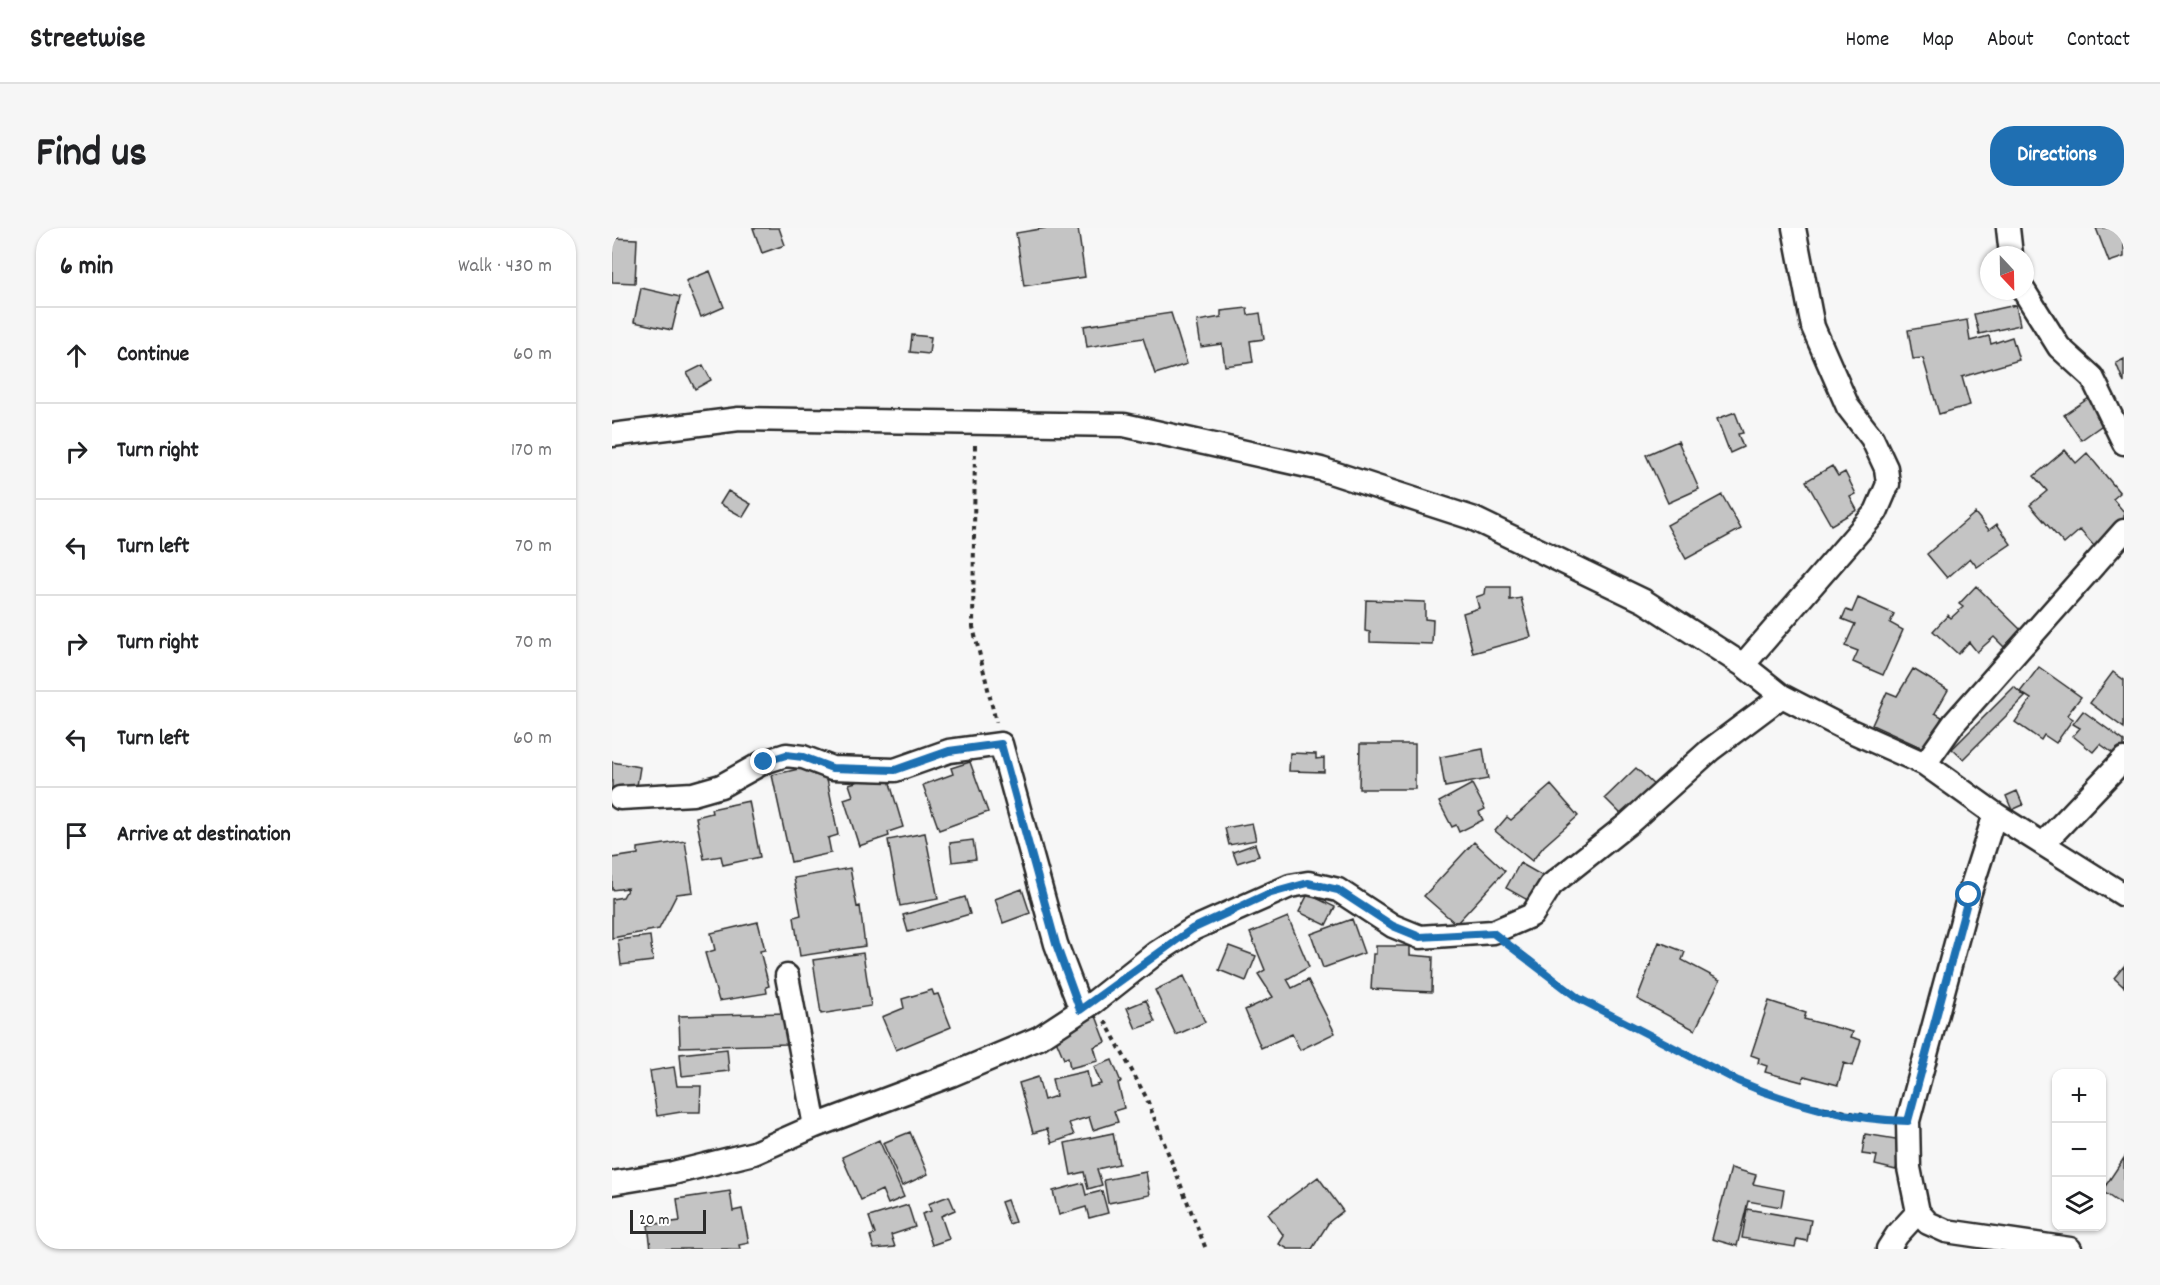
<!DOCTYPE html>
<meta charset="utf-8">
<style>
:root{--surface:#fff;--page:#f6f6f6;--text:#202124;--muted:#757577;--line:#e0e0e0;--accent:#1f6fb2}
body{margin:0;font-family:Dekko,sans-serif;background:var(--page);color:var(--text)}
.controls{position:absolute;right:18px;bottom:18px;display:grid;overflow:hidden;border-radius:12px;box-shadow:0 2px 4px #0004}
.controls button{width:54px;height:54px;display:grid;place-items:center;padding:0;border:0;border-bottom:2px solid var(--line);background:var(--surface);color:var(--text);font:30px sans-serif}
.compass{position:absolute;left:1368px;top:18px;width:54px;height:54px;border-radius:50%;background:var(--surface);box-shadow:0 2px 4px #0004;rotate:158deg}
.scale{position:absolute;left:18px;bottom:15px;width:76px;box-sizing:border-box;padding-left:6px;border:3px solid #2b2b2b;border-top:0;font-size:16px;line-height:21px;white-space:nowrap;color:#2b2b2b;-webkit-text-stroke:4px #fff;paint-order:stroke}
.stop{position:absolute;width:18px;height:18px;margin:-14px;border:4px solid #1f6fb2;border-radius:50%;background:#fff}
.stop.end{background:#1f6fb2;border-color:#fff;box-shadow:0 2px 6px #0008}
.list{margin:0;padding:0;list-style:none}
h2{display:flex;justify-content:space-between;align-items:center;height:78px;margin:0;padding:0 24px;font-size:26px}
h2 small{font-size:20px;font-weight:400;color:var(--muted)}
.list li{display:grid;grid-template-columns:39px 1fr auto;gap:18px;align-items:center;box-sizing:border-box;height:96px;padding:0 24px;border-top:2px solid var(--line)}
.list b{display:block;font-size:22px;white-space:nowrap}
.list em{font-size:20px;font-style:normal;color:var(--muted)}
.icon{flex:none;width:33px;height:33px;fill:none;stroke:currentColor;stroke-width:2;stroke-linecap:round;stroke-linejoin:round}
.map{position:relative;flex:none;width:1512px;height:1021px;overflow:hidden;border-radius:24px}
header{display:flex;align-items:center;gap:36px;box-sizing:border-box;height:84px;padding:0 30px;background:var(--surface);border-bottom:2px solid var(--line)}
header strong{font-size:28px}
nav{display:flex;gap:33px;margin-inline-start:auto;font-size:21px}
.intro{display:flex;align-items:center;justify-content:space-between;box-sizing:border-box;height:144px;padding:0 36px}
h1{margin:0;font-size:42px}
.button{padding:15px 27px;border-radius:24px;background:var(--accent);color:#fff;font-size:21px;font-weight:700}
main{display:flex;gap:36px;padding:0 36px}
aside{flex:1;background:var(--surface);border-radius:24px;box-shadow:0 2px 4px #0004}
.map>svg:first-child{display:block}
</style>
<header>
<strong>Streetwise</strong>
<nav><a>Home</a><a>Map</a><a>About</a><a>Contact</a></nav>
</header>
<div class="intro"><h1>Find us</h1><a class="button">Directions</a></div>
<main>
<aside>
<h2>6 min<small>Walk · 430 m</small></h2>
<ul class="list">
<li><svg class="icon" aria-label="ahead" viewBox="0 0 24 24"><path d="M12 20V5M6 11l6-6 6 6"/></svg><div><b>Continue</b></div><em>60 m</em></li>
<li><svg class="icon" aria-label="right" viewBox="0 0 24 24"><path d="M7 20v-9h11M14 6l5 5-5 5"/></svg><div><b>Turn right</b></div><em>170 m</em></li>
<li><svg class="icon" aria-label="left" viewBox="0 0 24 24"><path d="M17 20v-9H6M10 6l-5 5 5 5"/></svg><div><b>Turn left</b></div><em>70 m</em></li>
<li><svg class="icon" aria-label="right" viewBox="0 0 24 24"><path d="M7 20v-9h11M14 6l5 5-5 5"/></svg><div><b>Turn right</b></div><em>70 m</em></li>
<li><svg class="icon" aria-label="left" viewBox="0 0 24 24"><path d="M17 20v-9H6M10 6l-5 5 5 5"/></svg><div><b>Turn left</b></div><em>60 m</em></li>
<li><svg class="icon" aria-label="arrive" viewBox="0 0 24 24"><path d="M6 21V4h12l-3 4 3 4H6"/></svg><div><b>Arrive at destination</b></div></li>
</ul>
</aside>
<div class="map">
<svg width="1512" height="1021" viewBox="0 0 1512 1021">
<rect width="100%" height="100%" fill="#f7f7f7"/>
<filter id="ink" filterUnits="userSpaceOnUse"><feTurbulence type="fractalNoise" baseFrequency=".0167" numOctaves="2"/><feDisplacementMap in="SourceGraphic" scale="12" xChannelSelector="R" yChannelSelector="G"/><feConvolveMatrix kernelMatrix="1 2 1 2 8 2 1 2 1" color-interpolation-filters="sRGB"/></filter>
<g filter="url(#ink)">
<path fill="#c4c4c4" stroke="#2b2b2b" stroke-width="1.5" d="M141,0H167L173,17L150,25Z
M434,0H466L473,49L412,58L404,5Z
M1484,0H1512V29L1497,34Z
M0,10L25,11L23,55L0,54Z
M98,43L112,79L89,89L74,53Z
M29,60L68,69L60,102L22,94Z
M1404,77L1408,97L1367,106L1362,86Z
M635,80L636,87L648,85L652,111L638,113L641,134L613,138L610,116L589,119L585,93L609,89V83Z
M559,85L575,136L543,146L531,110L475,119L472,98Z
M1355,92L1358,113L1377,108L1379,116L1400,109L1407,132L1350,149L1358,177L1327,186L1311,130L1301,131L1296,102Z
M300,107L319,109L317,126L298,124Z
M1512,131V155L1504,135Z
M91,137L99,152L83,161L75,145Z
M1480,168L1496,193L1469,212L1452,187Z
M1123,184L1131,205L1126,206L1131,219L1118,225L1105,191Z
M1066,213L1087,261L1056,275L1034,227Z
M1453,222L1464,235L1475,225L1508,265L1501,271L1512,284V293L1482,318L1468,302L1452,316L1418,277L1435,263L1422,248Z
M1220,238L1226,248L1233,244L1244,266L1238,269L1245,282L1219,297L1194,253Z
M116,263L139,276L131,289L108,276Z
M1110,267L1129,301L1074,331L1055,297Z
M1363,285L1377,302L1385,296L1399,316L1365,339L1358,330L1335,350L1315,326Z
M1364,358L1409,402L1392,419L1382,409L1365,424L1357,414L1346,426L1321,403L1336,387L1339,390L1351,379L1347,376Z
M874,359H898V372L909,370L919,409L861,425L851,385L867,380L864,369L873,366Z
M1246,370L1282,386L1278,395L1291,402L1271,447L1241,434L1246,423L1233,418L1243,396L1230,391L1234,382L1240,384Z
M754,372L813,374V391L821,392L820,416L758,414V404L753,403Z
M1427,439L1469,469L1455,487L1461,491L1444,515L1432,507L1429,512L1403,494L1419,471L1408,464Z
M1301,441L1336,462L1323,485L1330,489L1315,522L1260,497L1275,464L1285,468Z
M1501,444L1512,452V500L1478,475Z
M1402,459L1413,469L1351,531L1340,521Z
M1471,483L1512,513V520L1505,528L1488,516L1481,524L1461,508L1468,500L1461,496Z
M748,516H803V561H747Z
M871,521L876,551L833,559L828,529Z
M678,525L704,526V531L712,530V544L677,543Z
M0,534L28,539L24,564L0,561Z
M358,534L376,584L327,602L311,557L341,546L339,540Z
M200,538L202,547L214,545L226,607L216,610L219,625L179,634L160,547Z
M1024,540L1045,560L1014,591L993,570Z
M275,545L291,599L276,604L277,608L247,618L232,571L241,568L237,556Z
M860,556L873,581L867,584L871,592L847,604L844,597L840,599L827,574Z
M939,557L966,588L932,618L920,633L883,603L895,589L899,592Z
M1405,563L1411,577L1400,582L1394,568Z
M137,573L148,629L111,637L109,628L92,631L84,589L100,585L99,581Z
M640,595L644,612L617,617L613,600Z
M313,605L326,671L288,678L276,612Z
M361,612L364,631L340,634L338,615Z
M73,613L81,664L65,666L47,701L0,710V671L11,669L16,660L0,662V630L26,626V620Z
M862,614L893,643L844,696L812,668Z
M643,616L647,628L625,635L621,624Z
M908,635L936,651L921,675L894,660Z
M238,640L245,679L248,678L253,718L188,728L182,689L189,687L182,650Z
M410,661L418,685L391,695L383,671Z
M696,666L723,679L714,697L687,684Z
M353,669L358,686L296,704L291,687Z
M676,689L697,739L675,751L680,760L696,752L723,805L688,822L680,806L649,820L633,782L661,769L646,746L653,742L638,705Z
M740,691L752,725L711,740L699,706Z
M146,694L153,722L148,723L157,758L154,759L155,765L107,773L93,725L103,722L99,705Z
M38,708L41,733L9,737L6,712Z
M1047,714L1073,724L1070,732L1108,752L1083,802L1025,771Z
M617,718L644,728L634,753L607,742Z
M764,718H798V727L821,729L820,764L759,761L761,726H764Z
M251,725L259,778L209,786L201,732Z
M1512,738V759L1502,750Z
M572,748L593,794L564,807L543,762Z
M320,762L322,767L326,766L339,799L284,822L270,789L292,780L290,771Z
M534,772L543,794L524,801L515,780Z
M1157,773L1194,785L1192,791L1241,804L1239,809L1249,812L1241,838L1232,835L1226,857L1192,848L1190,854L1153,844L1155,838L1146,835L1147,830L1139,827Z
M174,785L175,816L68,819L67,788Z
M484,788L494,814L482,819L486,833L458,840L456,829L452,831L441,805Z
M115,821L117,843L70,848L68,826Z
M500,832L509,854L506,855L512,880L502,883L506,894L481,902L477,889L457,895L462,907L440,915L435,901L421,905L407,855L426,849L432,872L444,868L440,851L475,843L478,859L489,856L482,839Z
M62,839L65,858H89L88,884H69L45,888L38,843Z
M298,904L316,946L290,958L271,915Z
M501,905L507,936L485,941L490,957L476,961L472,944L459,947L453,915Z
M1253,906L1290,912L1284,942L1263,937L1265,928L1250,926Z
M267,912L292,969L276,976L270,962L249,972L230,929Z
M1512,930V973L1510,977L1490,963Z
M1119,940L1144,947L1141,956L1172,962L1169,979L1136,973L1125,1018L1100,1011Z
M534,944L538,967L496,975L492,952Z
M706,949L731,983L717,994L700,1021H676L667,1016L672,1008L656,986Z
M471,955L474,967L490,963L496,985L477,990L474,979L447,987L441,963Z
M118,963L121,983L130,981L137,1015L127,1017L128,1021H39L36,997L68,993L65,971Z
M337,968L343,982L329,988L337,1011L320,1017L310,986L319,983L316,976Z
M395,972L403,994L397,996L389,974Z
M296,977L303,999L279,1007L283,1019L262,1021L258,1008L263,1006L257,989Z
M1135,981L1199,992L1195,1013L1185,1011L1183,1019L1130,1010Z"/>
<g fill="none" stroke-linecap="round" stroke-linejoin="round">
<defs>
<path id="street" d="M1396,0L1399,27
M1412,63L1447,119L1480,149L1512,215
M0,207L127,191L512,197L709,241L860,290L1032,373L1131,437L1170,468L1230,499L1313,536L1383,586L1512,667
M1131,437L1264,284L1276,256L1274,240L1260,210L1236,179L1201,99L1182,0
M1313,536L1342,495L1512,303
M8,570L81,566L109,558L152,534L174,527L191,529L220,540L283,542L337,523L389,516L444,716L469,782
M1383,586L1357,667L1296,893L1297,940L1306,984L1316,995L1334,1003L1458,1021
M1431,616L1512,531
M175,748L203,898
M0,955L61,945L142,925L203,898L339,847L427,810L482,774L544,725L581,701L678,658L696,655L726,662L781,698L808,709L881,704L920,687L939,657L1017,595L1098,522L1170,468
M1276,1021L1285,1007L1306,984"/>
</defs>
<use href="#street" stroke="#2b2b2b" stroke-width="27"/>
<path stroke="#2b2b2b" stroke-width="4" stroke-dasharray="4.5 4.5" stroke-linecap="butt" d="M363,217L361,399L384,494
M902,720L966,770L1126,853L1153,865L1198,877L1275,892
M493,793L534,869L594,1021"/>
<use href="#street" stroke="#fff" stroke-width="22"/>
</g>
</g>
<g fill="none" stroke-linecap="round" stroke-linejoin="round" filter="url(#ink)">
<path stroke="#1f6fb2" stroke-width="8" d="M152,534L174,527L191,529L220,540L283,542L337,523L389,516L444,716L468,782L580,701L656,666L696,655L726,662L781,698L808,709L881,705L966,770L1126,853C1178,876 1239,892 1296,893L1357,667"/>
</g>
</svg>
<div class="controls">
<button>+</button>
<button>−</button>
<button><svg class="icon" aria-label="layers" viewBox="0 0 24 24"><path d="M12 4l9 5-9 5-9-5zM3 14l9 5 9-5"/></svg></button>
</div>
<svg class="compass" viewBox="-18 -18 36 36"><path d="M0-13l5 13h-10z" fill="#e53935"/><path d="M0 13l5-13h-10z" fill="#757577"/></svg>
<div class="scale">20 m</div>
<div class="stop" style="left:1357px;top:667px"></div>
<div class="stop end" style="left:152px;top:534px"></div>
</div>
</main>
